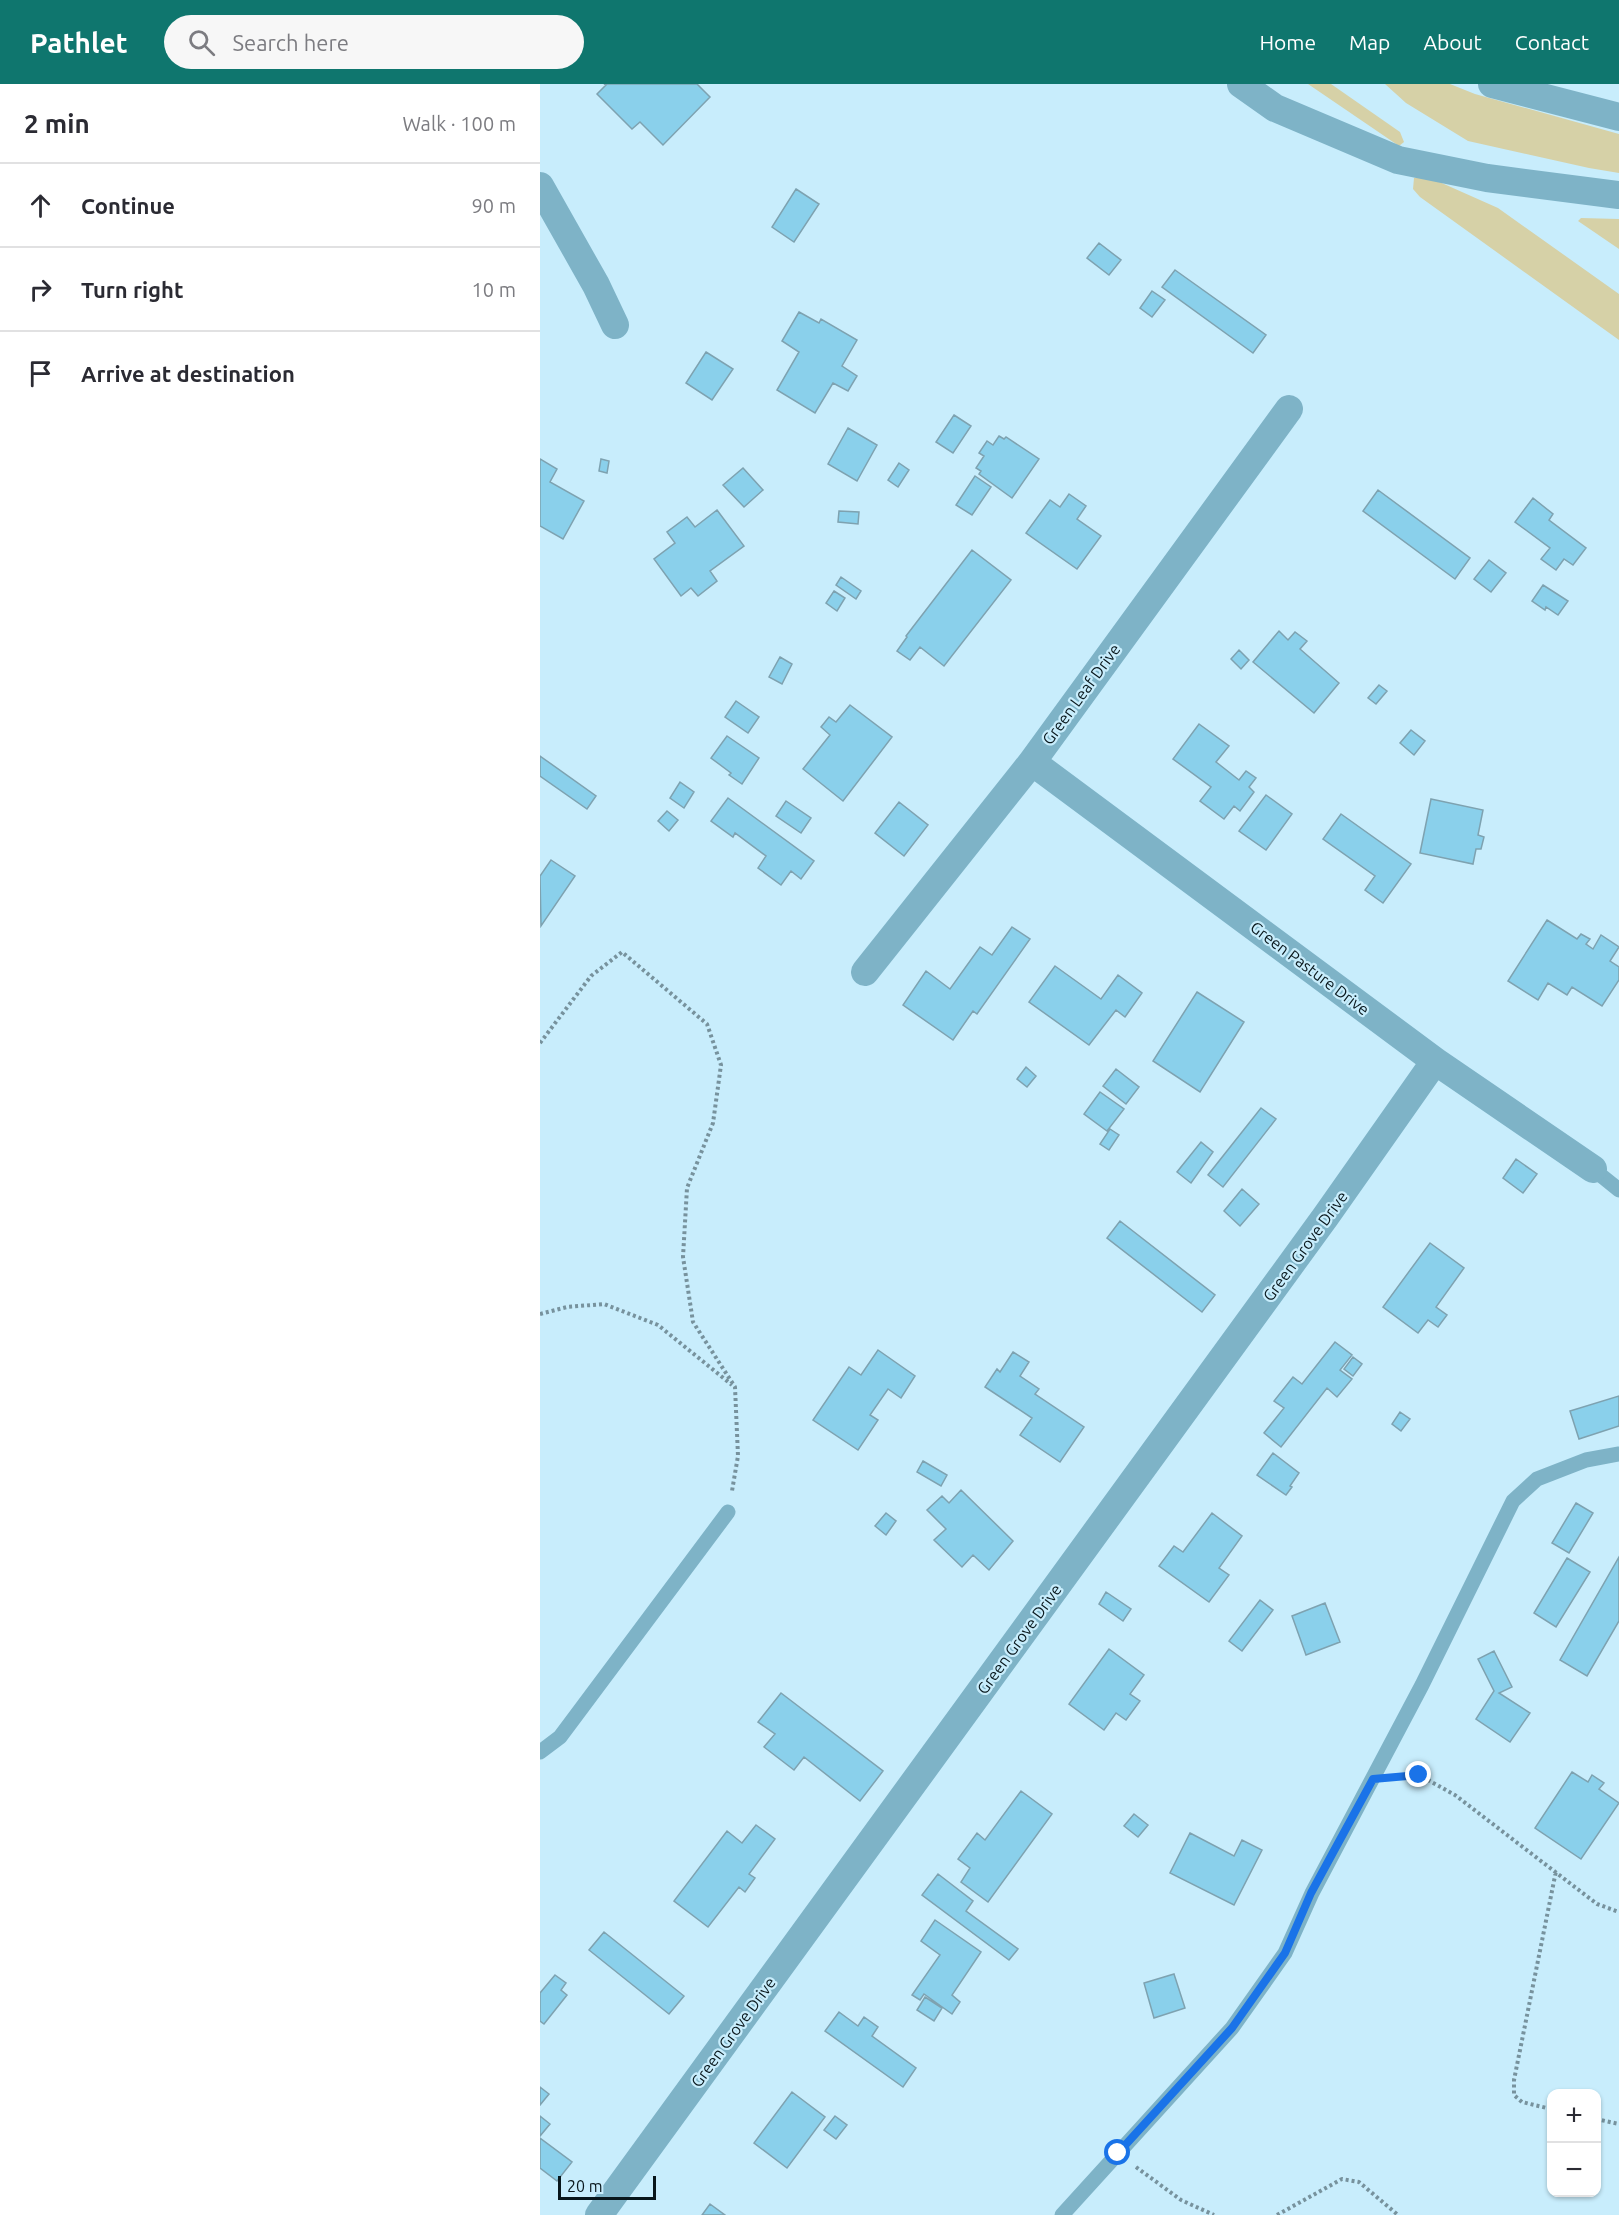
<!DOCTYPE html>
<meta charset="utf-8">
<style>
:root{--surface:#fff;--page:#f7f7f7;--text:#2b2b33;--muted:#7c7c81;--line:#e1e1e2;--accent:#0f766e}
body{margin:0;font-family:Ubuntu,sans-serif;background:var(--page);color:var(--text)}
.controls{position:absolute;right:18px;bottom:18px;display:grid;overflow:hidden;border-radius:12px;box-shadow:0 2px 4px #0004}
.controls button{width:54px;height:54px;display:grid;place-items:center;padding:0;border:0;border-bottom:2px solid var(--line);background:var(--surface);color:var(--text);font:30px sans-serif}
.scale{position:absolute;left:18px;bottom:15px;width:98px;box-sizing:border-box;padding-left:6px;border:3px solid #08161b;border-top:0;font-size:16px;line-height:21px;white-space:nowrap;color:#08161b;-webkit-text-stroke:4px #c8edfc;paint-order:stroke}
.stop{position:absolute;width:18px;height:18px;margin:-14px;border:4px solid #1a73e8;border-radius:50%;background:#fff}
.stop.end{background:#1a73e8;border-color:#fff;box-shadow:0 2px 6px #0008}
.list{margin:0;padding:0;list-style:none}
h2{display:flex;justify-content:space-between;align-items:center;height:78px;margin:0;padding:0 24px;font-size:26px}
h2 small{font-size:20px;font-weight:400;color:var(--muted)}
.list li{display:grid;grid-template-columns:39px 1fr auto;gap:18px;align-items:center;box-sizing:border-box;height:84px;padding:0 24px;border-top:2px solid var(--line)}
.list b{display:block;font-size:22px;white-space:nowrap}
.list em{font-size:20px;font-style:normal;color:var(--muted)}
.icon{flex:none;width:33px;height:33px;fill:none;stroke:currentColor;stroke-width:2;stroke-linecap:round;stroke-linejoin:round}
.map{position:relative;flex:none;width:1079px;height:2131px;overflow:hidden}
header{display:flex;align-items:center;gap:36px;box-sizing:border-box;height:84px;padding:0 30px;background:var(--accent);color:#fff}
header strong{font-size:28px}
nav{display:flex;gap:33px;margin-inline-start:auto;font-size:21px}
.search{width:420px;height:54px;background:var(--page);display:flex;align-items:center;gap:15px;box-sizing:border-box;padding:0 21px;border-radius:33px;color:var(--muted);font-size:22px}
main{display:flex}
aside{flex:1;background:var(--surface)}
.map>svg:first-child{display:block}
</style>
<header>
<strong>Pathlet</strong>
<div class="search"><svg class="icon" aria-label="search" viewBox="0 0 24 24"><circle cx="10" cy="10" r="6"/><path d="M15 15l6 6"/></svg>Search here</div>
<nav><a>Home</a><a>Map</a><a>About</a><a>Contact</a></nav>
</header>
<main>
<aside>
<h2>2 min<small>Walk · 100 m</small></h2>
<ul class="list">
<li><svg class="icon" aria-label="ahead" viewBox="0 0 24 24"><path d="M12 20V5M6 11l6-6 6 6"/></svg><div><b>Continue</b></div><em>90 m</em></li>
<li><svg class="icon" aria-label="right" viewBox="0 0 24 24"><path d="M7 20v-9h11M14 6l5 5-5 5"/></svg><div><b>Turn right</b></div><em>10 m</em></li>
<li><svg class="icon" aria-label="arrive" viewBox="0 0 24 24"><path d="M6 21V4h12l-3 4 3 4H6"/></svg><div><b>Arrive at destination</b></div></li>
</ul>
</aside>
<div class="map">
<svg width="1079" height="2131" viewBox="0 0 1079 2131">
<rect width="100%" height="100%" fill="#c8edfc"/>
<path fill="#d6d1a7" d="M768,0H791L860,48L864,58L859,62Z
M845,0H910L935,10L1079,50V89L1049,84L928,57L866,19Z
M886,92L958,124L1079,210V256L880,113L873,105L874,94Z
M1041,134L1079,135V165L1038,137Z"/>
<path fill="#8ad0eb" stroke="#7ea2b0" stroke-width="1.5" d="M64,0H157L170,13L123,61L100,38L92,45L57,10L66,1Z
M256,105L279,120L254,158L232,143Z
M559,159L581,176L569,191L547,174Z
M635,186L726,251L713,269L622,203Z
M612,207L625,216L612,233L600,224Z
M259,228L279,239L281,235L317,256L302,282L317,292L308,307L293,299L275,329L237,306L259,268L242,257Z
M166,268L193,285L172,316L146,299Z
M414,331L431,342L413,369L396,358Z
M308,344L337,361L317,397L288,380Z
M459,352L464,355L466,353L499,375L472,414L439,390L441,387L436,384L444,372L439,369L447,357L453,361Z
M0,375L17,385L10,398L44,417L23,455L0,442Z
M61,375L69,377L67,389L59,387Z
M359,379L369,386L358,403L348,396Z
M203,384L223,406L204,423L183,401Z
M435,392L451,403L432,431L416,421Z
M838,406L930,474L915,495L823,427Z
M529,410L546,422L537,435L561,452L537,485L486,449L510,416L520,423Z
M993,414L1013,430L1009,436L1046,464L1033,481L1024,475L1016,486L1001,475L1010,464L975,438Z
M177,426L204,462L170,487L177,497L158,512L151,504L141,512L114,475L135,459L127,448L147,433L155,443Z
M299,427L319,428L318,440L298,438Z
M432,466L471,496L404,582L380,563L370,576L357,567L367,553L366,552Z
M949,476L966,489L951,508L934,495Z
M301,493L321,507L316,515L296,501Z
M1003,501L1028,517L1018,531L1006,523L1005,526L992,517Z
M294,507L305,514L297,527L286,519Z
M739,547L748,556L755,548L767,557L760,565L799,599L774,629L713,578Z
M699,566L709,576L701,585L691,575Z
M240,573L252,580L242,600L229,593Z
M839,601L847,607L836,620L828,614Z
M196,617L219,633L208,649L185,633Z
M310,621L352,653L303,717L263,685L290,651L281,643L289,633L296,638Z
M659,640L689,662L676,678L699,696L706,687L716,694L709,703L714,708L700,727L694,722L684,735L660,717L671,703L633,675Z
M871,646L885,657L874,671L860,659Z
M187,652L219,674L202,700L189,691L191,689L171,674Z
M0,672L56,712L47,725L0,692Z
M140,698L154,708L144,724L130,714Z
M726,711L752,730L726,766L699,747Z
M188,714L274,777L261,795L251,787L241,801L218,784L226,772L195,749L193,753L171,737Z
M891,715L943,726L938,751L944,753L941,765H936L933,780L880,769Z
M246,717L271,734L261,749L236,732Z
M359,718L388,741L364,772L335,749Z
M127,727L138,736L129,747L118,737Z
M801,730L871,780L843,819L825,806L835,792L783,755Z
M11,776L35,792L1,842L0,792Z
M1007,836L1037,855L1041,850L1050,855L1046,860L1053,865L1061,851L1079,863L1070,877L1079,883V896L1062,922L1032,903L1027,911L1008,899L998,916L968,897Z
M472,843L490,855L437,930L433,927L413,956L363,921L386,887L410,905L440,863L452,871Z
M515,882L561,915L578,891L602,909L585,933L576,926L549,961L489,918Z
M657,908L704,938L660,1008L613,977Z
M486,983L496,992L487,1003L477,995Z
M576,985L599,1003L586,1020L563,1002Z
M560,1008L584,1025L567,1047L544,1030Z
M721,1024L736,1035L683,1103L668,1091Z
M570,1045L579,1051L569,1066L560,1060Z
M661,1058L673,1068L651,1099L637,1088Z
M976,1075L997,1090L983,1109L963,1094Z
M702,1105L719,1120L700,1142L684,1127Z
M580,1137L675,1211L662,1228L567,1154Z
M890,1159L924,1184L896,1223L907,1231L898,1243L888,1236L878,1249L843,1223Z
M795,1258L812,1271L800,1286L812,1295L797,1313L787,1304L741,1363L724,1349L744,1324L734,1317L753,1293L762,1300Z
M338,1266L375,1292L361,1314L348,1305L330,1331L338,1336L318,1366L273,1336L309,1283L321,1291Z
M473,1268L489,1278L480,1292L499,1305L495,1310L544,1343L520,1378L480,1351L492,1334L445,1303L457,1285L460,1288Z
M813,1273L822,1280L813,1292L804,1285Z
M1079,1312V1342L1039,1355L1030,1327Z
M860,1328L870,1335L861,1347L852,1340Z
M733,1369L759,1389L750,1402L752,1403L746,1411L717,1391Z
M383,1377L407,1391L401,1402L377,1388Z
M421,1406L473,1457L449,1486L433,1471L422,1483L394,1456L406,1445L387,1426L402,1412L409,1419Z
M1036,1419L1053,1429L1029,1469L1012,1459Z
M346,1429L356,1437L346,1451L335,1442Z
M672,1429L702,1452L679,1484L689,1491L669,1518L619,1482L634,1462L643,1468Z
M1079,1473V1537L1047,1592L1020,1576Z
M1027,1474L1050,1488L1016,1543L994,1529Z
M566,1508L591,1525L583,1537L559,1520Z
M720,1516L733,1526L702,1567L689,1557Z
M785,1519L800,1558L766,1571L752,1532Z
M569,1565L604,1591L590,1610L600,1617L586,1636L576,1629L564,1646L529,1620Z
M954,1567L972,1603L959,1609L990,1629L970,1658L936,1635L954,1607L938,1575Z
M241,1609L343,1687L320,1717L264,1673L254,1686L224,1663L235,1650L218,1638Z
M1032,1688L1048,1698L1052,1691L1064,1699L1059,1705L1079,1719L1041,1775L995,1744Z
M481,1707L512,1730L448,1818L421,1798L430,1784L418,1775L437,1749L445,1756Z
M594,1730L608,1741L598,1753L584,1742Z
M216,1741L235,1755L209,1790L215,1794L205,1808L199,1803L168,1843L134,1817L187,1747L202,1759Z
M650,1749L694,1772L702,1756L722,1766L694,1821L630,1789Z
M398,1790L433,1817L426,1827L478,1865L469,1876L382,1811Z
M395,1836L441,1868L412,1911L420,1918L412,1930L384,1910L380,1916L372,1911L400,1871L381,1857Z
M64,1848L144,1912L129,1930L49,1866Z
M634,1890L645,1924L614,1934L604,1899Z
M15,1891L26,1899L21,1906L27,1911L4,1940L0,1937V1909Z
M385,1913L402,1924L394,1937L377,1926Z
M299,1928L318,1942L324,1933L338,1943L332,1952L376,1984L363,2003L285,1947Z
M0,2003L9,2010L0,2021Z
M252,2008L285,2033L247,2084L214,2059Z
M0,2032L10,2040L0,2052Z
M295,2032L307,2041L296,2055L284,2046Z
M0,2054L32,2078L17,2097L0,2084Z
M170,2120L185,2131H162Z"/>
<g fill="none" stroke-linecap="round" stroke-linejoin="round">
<path stroke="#77929d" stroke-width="4" stroke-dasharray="3 3" stroke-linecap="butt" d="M0,959L51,892L82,868L167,940L181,981L173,1039L147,1104L143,1173L153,1238L195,1303L198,1372L192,1407
M0,1230L27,1223L64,1220L118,1241L192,1301
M859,1693L879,1691L915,1711L1057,1820L1079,1828
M1011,2025L982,2018L974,2011V1996L1016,1787
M1056,2035L1079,2040
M596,2083L641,2116L674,2131
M737,2131L802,2095L819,2098L858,2131"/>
<path stroke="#7eb3c7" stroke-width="15" d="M1053,1085L1079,1106
M0,1668L20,1653L188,1428
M522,2131L692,1944L745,1869L772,1809L882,1601L973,1417L997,1395L1046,1376L1079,1370"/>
<path stroke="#7eb3c7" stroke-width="28" d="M701,0L735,24L858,76L947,94L1079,111
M952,0L1079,33
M0,102L56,201L75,241
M492,678L895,977L1053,1085
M325,888L492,678L749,325
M59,2131L786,1132L895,977"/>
</g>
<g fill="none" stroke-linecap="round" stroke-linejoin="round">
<path stroke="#1a73e8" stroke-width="8" d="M578,2069L692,1944L745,1869L771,1809L833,1695L879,1691"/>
</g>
<g text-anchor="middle" stroke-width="4.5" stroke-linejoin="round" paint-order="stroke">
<g font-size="16" fill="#08161b" stroke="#c8edfc">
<text transform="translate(541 610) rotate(-54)" y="6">Green Leaf Drive</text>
<text transform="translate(770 884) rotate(37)" y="6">Green Pasture Drive</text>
<text transform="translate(765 1162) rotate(-54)" y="6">Green Grove Drive</text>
<text transform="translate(479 1555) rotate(-54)" y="6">Green Grove Drive</text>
<text transform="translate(193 1948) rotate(-54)" y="6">Green Grove Drive</text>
</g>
</g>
</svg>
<div class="controls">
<button>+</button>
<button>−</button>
</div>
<div class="scale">20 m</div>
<div class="stop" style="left:578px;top:2069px"></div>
<div class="stop end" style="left:879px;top:1691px"></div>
</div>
</main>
